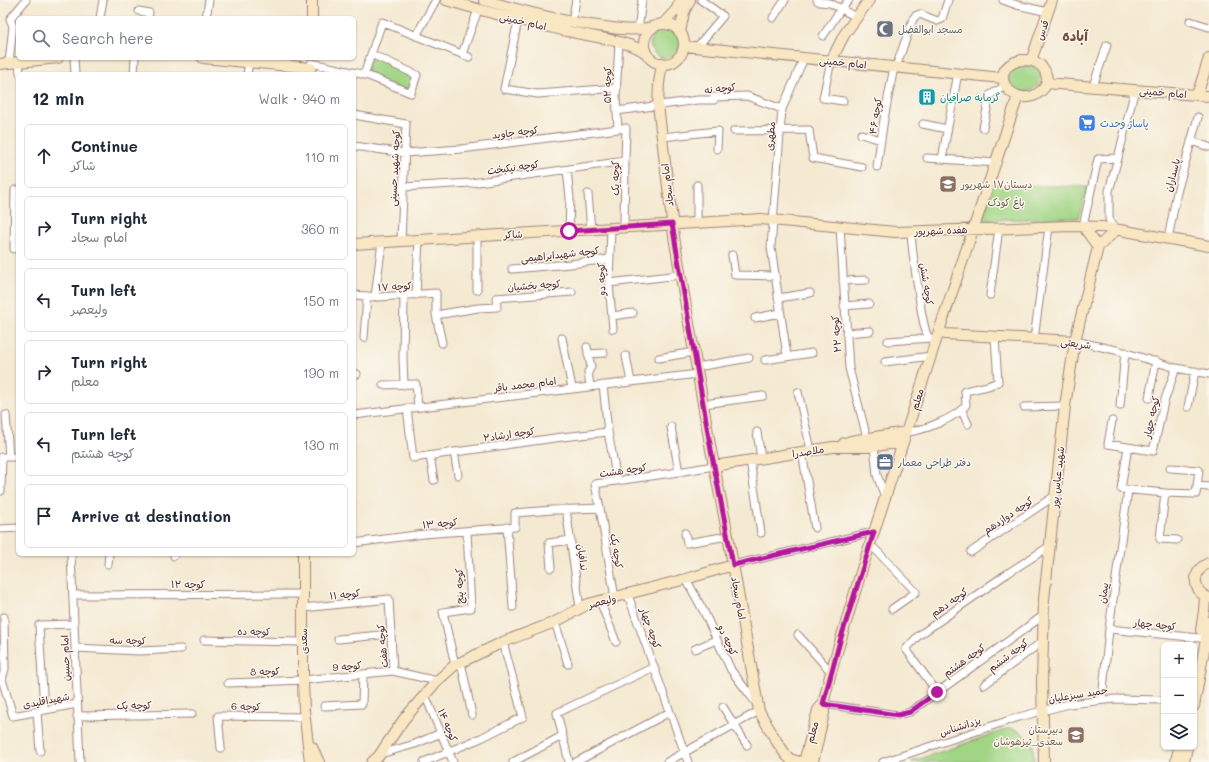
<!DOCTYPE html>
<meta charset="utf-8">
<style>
:root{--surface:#fff;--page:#f6f6f7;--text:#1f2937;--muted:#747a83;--line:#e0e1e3}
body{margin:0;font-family:Mali,"Playpen Sans Arabic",sans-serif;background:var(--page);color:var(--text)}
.controls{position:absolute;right:12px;bottom:12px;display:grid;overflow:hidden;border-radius:6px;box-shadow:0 1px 3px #0004}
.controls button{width:36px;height:36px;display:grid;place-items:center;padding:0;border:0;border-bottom:1px solid var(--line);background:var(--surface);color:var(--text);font:20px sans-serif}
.stop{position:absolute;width:12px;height:12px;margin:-9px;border:3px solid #b5179e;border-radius:50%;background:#fff}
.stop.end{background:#b5179e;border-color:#fff;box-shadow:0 1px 4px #0008}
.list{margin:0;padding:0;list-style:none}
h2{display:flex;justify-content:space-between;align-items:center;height:52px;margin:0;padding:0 16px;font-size:17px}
h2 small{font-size:13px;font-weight:400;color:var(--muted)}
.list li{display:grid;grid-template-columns:26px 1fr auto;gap:12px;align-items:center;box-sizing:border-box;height:64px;margin:0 8px 8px;padding:0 8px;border:1px solid var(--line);border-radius:6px}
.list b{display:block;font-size:15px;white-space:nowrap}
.list p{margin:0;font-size:13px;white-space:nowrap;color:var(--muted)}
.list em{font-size:13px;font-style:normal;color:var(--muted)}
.icon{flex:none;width:22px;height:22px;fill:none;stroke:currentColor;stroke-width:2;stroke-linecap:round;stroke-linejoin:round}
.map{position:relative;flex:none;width:1209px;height:762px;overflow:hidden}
.search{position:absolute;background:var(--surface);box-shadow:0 1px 3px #0004;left:16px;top:16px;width:340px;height:44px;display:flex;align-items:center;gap:10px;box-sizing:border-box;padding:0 14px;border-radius:6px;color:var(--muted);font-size:15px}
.panel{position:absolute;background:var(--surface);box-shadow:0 1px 3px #0004;left:16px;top:72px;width:340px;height:484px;border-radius:6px}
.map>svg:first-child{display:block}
</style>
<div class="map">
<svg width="1209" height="762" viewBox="0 0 1209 762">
<rect width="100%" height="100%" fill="#fbf7ec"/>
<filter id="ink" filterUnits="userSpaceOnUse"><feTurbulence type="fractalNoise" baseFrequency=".025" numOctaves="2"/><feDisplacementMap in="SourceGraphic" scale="8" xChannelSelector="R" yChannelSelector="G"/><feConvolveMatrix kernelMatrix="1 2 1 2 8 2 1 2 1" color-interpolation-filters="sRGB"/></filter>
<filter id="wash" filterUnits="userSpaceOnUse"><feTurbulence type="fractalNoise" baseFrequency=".012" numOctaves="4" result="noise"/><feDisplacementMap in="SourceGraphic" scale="16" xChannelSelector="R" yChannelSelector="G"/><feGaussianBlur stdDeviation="0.9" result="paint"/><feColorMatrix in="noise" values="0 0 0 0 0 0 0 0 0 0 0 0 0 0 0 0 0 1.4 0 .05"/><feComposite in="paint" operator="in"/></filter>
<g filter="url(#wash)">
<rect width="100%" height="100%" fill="#f4e9d1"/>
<path fill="#a1d585" stroke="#767a58" d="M650 43a15 15 0 1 1 30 0a15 15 0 1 1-30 0Z
M371,54L417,75L411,93L366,75Z
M1022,65C1062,66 1028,112 1009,82C1007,72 1013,69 1022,65Z
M993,184L1088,187L1078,218L982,220Z
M1010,728L1021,732L1033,743L1034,762H911Z"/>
</g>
<g filter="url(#ink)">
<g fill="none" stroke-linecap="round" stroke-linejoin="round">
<defs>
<path id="street" d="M817,0L820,2L830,3L856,17
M1003,0L1017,5L1048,12
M139,11L149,13L148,18
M100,18L103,0
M206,18L209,0
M773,18L785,0
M518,20L504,89L538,94L617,88
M1190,21L1209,27
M572,22L576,0
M638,30L642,0
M416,36L436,0
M823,36L841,9L849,0
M697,47L723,16L701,0
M462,54L478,10
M74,58L75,74
M831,61L823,98L843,101
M19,62L20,74
M9,63L13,26L10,19L26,0
M311,63L366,75L411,93L417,75L371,54
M896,67L913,19L915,16L920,14L937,21L942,19L948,0
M134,74L135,58
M247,74L249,62
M364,75L382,22L469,57
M1093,86L1107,45
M617,111L698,100H714V97L747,96L782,109
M354,115L406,124L401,241
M923,124L947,129
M983,128L990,95L1005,86
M618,129L616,95L619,43
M734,131L809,130L813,158L862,167
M861,134L881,140
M662,137L718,131L717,149
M1191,141L1209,147
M354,146L405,153L461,149L626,128L625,161L624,227
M927,158L997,163
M942,159L958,73
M877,167L884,119L894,67
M567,170L570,198L569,231
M697,185V223
M403,187L471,183L625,161
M588,194L591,230
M1083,226L1098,159L1118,158
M840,227L849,368L867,438
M611,228L609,283L613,329
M1116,230L1109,219V191L1118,158L1135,89
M911,231C912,253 916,274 919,296C921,310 923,325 928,338
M1168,239L1177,192L1198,117
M14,249L15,190H18
M732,255L735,275L775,276
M512,269L570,264L610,259
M843,281L866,280
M609,283L680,275
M477,290V236
M354,295L379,297L436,293V315L442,343
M416,295L419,240
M990,295L999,228
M404,296L403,357L404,385
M375,297L382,242
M778,298L810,293
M844,306L869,304
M436,315L478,308L497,307L496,298L572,292
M612,316L633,313
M755,318L780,313
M846,333L870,331
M364,338L367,296
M562,338L572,388
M1034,339L1049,227
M888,341L931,338
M1075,341L1120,351L1176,368L1209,374
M587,347L591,367L588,372L590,386
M588,354L604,353
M626,356L631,382
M787,356L771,247L782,109L804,58
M659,358L694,352
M765,360L812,353
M885,362L931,356
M697,367L749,358
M354,374H357
M383,385L416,384L418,407
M603,385L608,432L617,480
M798,392L811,450
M1149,398L1156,361
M704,404L763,396
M1120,406L1125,352
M1024,407L1065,406
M1188,407L1195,371
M407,408L413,458L562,437L608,432
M962,411L968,424
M6,415L9,457
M354,415L698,374
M1112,421L1108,444L1153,451L1164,402L1176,368
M671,427L679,472
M757,432L761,458
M906,432C923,431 956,418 966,405L965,391L988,386L998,382L995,337
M874,446L877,475L885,497
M1128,447L1121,489L1165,493L1196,494L1197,486L1209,487
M454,452L458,475
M802,452L815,528
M430,456L434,480
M4,457H18
M750,460L761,533
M1170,468L1199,470L1197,486
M1,491L2,457
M1165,493L1160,539L1177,540
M600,508L615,598
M566,509L580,608
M507,527L513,607
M0,529L18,528
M685,533L687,543L728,536
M354,543L424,534L515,527V513L552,510L600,508L595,484L672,473L714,466
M869,546L875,549L916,592L892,609
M971,552L1056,495
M71,554L80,762
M174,554V556
M108,564L109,554
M733,565L873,532
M551,568L549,543L571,540
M686,579L704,612L731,670L743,686L757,704
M73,595L303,594
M628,595L688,762
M600,601L616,642
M303,608L389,599L393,671L437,681
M555,622L568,664
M1109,629L1200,638
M798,635L831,672
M338,639L391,634
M204,640L303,642
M75,648L140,651L181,649
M695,649L716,640
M461,662L472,715
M455,665L443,612L471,608L467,531
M2,679L5,669L4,617
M0,680L2,679L13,716L77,704
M228,683L303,680L393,671
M984,685L1043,641
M937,692L906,649L918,636L1005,575L1050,546
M425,695L453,762
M1102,700L1109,629L1128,490
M823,704L898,715L910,712L1044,615
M324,706L362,704L363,674
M723,707L747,745
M44,710L39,625L74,624
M37,712L40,751
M77,716L192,714
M221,748L218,716L305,717
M380,754L415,744L441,733
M424,762L481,738L523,717L503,642
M513,762L562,736
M569,762L557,713L654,667
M576,762L670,712
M667,762L759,711
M883,762L1019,717L1069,704L1115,699L1164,700"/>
<path id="secondary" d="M446,0C486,12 526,22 567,31C587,36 631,41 646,53
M484,0C522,11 559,21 598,26C617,29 636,32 655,26
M312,18V0
M663,24L676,10L681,0
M644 44a20 20 0 1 1 40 0a20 20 0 1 1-40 0Z
M680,32L684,12L690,0
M684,46L1002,78
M203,58L311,68
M1021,60C1027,60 1032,60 1037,63C1047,68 1051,83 1041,91C1016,113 981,70 1021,60Z
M831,61L844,35L869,0
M1031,61L1052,0
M662,63L659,83L658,105L674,237L711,450L728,536L759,711L777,742L786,755L790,759L800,762
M0,64L58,58
M1046,83L1209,96
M1197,95L1209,58
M1083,226L1098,247
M354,244L761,219L895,232L1073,226L1103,227L1209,246
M1098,247L1116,230
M939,331L945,334L1075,341
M844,443L851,441L906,432
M714,466L833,447H868L903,442
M303,554V680L304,710L310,762
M1209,563C1191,570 1192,592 1209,598
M1201,630L1204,611L1205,597
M1194,706L1209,622
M312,747L319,762
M372,762L378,757L404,719L437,681L455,665L503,642L555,622L588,604L686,579L733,565
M804,762L818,710L823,704
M813,762L824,713L823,704L831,672L862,569L939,331L1018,96
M1044,762L1042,683L1044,599L1065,406L1075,341L1098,247
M1176,762L1179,747
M1184,762L1187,747"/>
</defs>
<use href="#street" stroke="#9f847e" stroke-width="9"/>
<use href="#secondary" stroke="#9f847e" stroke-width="12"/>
<use href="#street" stroke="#fff" stroke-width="7"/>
<use href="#secondary" stroke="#f9e7c3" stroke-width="10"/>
</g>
</g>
<g fill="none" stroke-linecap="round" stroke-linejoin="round" filter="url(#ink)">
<path stroke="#b5179e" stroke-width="5" d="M569,231L672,224L711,450L733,565L874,532L840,641L823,704L898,715L910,712L937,692"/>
</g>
<defs>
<symbol id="mosque-square" viewBox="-11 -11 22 22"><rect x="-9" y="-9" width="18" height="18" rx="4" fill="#6b7280" stroke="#fbf7ec"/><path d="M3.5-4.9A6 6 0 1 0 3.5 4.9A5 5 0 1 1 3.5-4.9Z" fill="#fff"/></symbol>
<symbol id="building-square" viewBox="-11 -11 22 22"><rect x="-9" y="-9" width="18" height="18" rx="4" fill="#0f9aa8" stroke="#fbf7ec"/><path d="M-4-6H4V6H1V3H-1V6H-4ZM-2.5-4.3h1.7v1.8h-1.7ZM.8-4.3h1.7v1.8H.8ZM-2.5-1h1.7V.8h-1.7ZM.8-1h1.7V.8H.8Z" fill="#fff"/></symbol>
<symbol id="supermarket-square" viewBox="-11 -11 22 22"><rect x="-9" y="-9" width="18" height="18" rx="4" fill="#3f7fe0" stroke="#fbf7ec"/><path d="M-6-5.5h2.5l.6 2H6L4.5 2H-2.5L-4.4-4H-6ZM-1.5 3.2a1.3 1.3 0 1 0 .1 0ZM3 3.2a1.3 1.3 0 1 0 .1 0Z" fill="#fff"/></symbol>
<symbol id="school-square" viewBox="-11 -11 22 22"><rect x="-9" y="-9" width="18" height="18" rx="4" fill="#8d6e63" stroke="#fbf7ec"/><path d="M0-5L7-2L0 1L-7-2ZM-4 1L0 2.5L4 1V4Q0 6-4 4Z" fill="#fff"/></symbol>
<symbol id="office-square" viewBox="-11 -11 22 22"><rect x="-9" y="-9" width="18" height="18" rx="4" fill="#5c6f8a" stroke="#fbf7ec"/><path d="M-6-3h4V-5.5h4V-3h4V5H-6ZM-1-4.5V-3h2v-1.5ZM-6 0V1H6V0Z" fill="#fff"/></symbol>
</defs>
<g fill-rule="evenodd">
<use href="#mosque-square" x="875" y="19" width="20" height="20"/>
<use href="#building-square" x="917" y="87" width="20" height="20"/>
<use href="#supermarket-square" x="1077" y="113" width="20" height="20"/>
<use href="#school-square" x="938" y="174" width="20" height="20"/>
<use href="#office-square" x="875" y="452" width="20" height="20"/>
<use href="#school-square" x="1066" y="725" width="20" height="20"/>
</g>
<g text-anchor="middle" stroke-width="3" stroke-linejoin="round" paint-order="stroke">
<g font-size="10" fill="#4a1f2b" stroke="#fbf7ec">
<text transform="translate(523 21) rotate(13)" y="4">امام خمینی</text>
<text transform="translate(1042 30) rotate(-71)" y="4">قدس</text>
<text transform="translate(843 62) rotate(6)" y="4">امام خمینی</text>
<text transform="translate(607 85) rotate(-89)" y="4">کوچه ۵۲</text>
<text transform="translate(720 88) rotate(-6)" y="4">کوچه نه</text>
<text transform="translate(1163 92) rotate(5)" y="4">امام خمینی</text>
<text transform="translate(875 116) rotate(-81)" y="4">کوچه ۴۶</text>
<text transform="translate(515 132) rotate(-7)" y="4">کوچه جاوید</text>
<text transform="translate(770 136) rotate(-85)" y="4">مطهری</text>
<text transform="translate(513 167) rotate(-8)" y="4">کوچه نیکبخت</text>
<text transform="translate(394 168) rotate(-87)" y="4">کوچه شهید حسینی</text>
<text transform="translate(1172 175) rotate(-75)" y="4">پاسداران</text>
<text transform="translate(615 178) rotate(-90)" y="4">کوچه یک</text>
<text transform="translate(667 185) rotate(-97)" y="4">امام سجاد</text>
<text transform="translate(941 230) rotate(-2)" y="4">هفده شهریور</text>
<text transform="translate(513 234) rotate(-3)" y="4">شاکر</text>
<text transform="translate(560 254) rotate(-6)" y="4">کوچه شهیدایراهیمی</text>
<text transform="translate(601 279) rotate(-91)" y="4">کوچه دو</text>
<text transform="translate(927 284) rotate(81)" y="4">کوچه شش</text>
<text transform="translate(534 285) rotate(-4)" y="4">کوچه بخشیان</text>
<text transform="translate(395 286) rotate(-3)" y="4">کوچه ۱۷</text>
<text transform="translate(836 334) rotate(-94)" y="4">کوچه ۲۲</text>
<text transform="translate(1076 343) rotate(8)" y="4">شریعتی</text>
<text transform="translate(525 384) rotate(-7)" y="4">امام محمد باقر</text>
<text transform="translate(917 399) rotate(-72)" y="4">معلم</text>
<text transform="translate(1151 417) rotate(-77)" y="4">کوجه چهار</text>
<text transform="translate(509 434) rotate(-8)" y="4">کوچه ارشاد۲</text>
<text transform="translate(808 451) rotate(-9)" y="4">ملاصدرا</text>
<text transform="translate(623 470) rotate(-8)" y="4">کوچه هشت</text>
<text transform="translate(1057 477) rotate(-84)" y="4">شهید عباس پور</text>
<text transform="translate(1008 515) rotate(-34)" y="4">کوچه دوازدهم</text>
<text transform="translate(440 523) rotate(-5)" y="4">کوچه ۱۳</text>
<text transform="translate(617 551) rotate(81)" y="4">کوچه یک</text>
<text transform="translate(583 557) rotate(82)" y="4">ندافیان</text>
<text x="188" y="588">کوچه ۱۲</text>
<text transform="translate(459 586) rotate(-91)" y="4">کوچه پنج</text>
<text transform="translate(1103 593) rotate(-82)" y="4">پیمان</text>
<text transform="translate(345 594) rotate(-6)" y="4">کوچه ۱۱</text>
<text transform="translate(739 598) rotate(80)" y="4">امام سجاد</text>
<text transform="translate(602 601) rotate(-15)" y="4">ولیعصر</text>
<text transform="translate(949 602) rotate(-35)" y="4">کوچه دهم</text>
<text transform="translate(1155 624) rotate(6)" y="4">کوچه چهار</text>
<text transform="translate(651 628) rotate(70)" y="4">کوچه چهار</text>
<text transform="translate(254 631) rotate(1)" y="4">کوچه ده</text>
<text transform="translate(128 640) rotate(1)" y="4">کوچه سه</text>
<text transform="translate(728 640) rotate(65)" y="4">کوچه دو</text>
<text transform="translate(303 641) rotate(-90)" y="4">سعدی</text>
<text transform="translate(382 646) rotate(-95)" y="4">کوچه هفت</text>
<text transform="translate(1008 655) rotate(-37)" y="4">کوجه ششم</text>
<text transform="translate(65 658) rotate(-92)" y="4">امام حسین</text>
<text transform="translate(964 660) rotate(-36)" y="4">کوچه هشتم</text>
<text transform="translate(347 666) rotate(-5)" y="4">کوچه 9</text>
<text transform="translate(265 671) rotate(-2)" y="4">کوچه 8</text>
<text transform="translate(1078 694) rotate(-9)" y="4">حمید سبزعلیان</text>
<text transform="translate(46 700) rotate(-11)" y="4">شهیداقلیدی</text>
<text transform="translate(134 705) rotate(-1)" y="4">کوچه یک</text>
<text transform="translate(246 706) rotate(1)" y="4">کوچه 6</text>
<text transform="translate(448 725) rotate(67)" y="4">کوچه ۱۴</text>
<text transform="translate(960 726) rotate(-18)" y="4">یزدانشناس</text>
<text transform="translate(812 732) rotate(-75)" y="4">معلم</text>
</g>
<g font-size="10" fill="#5b616d" stroke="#fbf7ec" text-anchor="start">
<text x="898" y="33">مسجد ابوالفضل</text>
</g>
<g font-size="10" fill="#0d838f" stroke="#fbf7ec" text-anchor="start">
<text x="940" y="101">گرمابه صرافیان</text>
</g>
<g font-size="10" fill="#366cbe" stroke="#fbf7ec" text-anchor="start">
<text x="1100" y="127">پاساژ وحدت</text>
</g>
<g font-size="10" fill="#785e54" stroke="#fbf7ec" text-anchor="start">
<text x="961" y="188">دبستان۱۷ شهریور</text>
<text x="1063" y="733" text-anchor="end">دبیرستان<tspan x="1063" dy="12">سعدی_تیزهوشان</tspan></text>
</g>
<g font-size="10" fill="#645646" stroke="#fbf7ec">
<text x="1006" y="206">باغ کودک</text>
</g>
<g font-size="10" fill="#4e5e75" stroke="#fbf7ec" text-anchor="start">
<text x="898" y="466">دفتر طراحی معمار</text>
</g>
<g font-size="14" font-weight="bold" fill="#794b42" stroke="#fbf7ec">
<text x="1075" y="41">آباده</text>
</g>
</g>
</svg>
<div class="controls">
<button>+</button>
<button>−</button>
<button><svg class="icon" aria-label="layers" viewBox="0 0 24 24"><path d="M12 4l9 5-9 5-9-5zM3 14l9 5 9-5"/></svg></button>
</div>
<div class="stop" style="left:569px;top:231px"></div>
<div class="stop end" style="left:937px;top:692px"></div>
<div class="search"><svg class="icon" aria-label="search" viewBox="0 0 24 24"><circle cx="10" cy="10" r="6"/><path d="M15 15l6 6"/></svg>Search here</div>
<section class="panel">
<h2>12 min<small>Walk · 940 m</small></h2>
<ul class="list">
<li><svg class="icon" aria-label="ahead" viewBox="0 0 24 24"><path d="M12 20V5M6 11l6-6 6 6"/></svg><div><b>Continue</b><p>شاکر</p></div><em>110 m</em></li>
<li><svg class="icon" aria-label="right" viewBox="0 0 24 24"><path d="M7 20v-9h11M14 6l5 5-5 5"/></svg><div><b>Turn right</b><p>امام سجاد</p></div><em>360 m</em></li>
<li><svg class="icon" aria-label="left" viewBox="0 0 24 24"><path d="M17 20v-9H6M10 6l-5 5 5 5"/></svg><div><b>Turn left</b><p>ولیعصر</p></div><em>150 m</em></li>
<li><svg class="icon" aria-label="right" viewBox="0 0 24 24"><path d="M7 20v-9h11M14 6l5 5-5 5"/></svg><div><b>Turn right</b><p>معلم</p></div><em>190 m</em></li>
<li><svg class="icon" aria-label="left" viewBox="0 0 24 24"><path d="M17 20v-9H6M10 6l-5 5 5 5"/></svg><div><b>Turn left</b><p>کوچه هشتم</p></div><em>130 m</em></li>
<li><svg class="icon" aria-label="arrive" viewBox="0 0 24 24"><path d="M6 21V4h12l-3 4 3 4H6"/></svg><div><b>Arrive at destination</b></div></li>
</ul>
</section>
</div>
